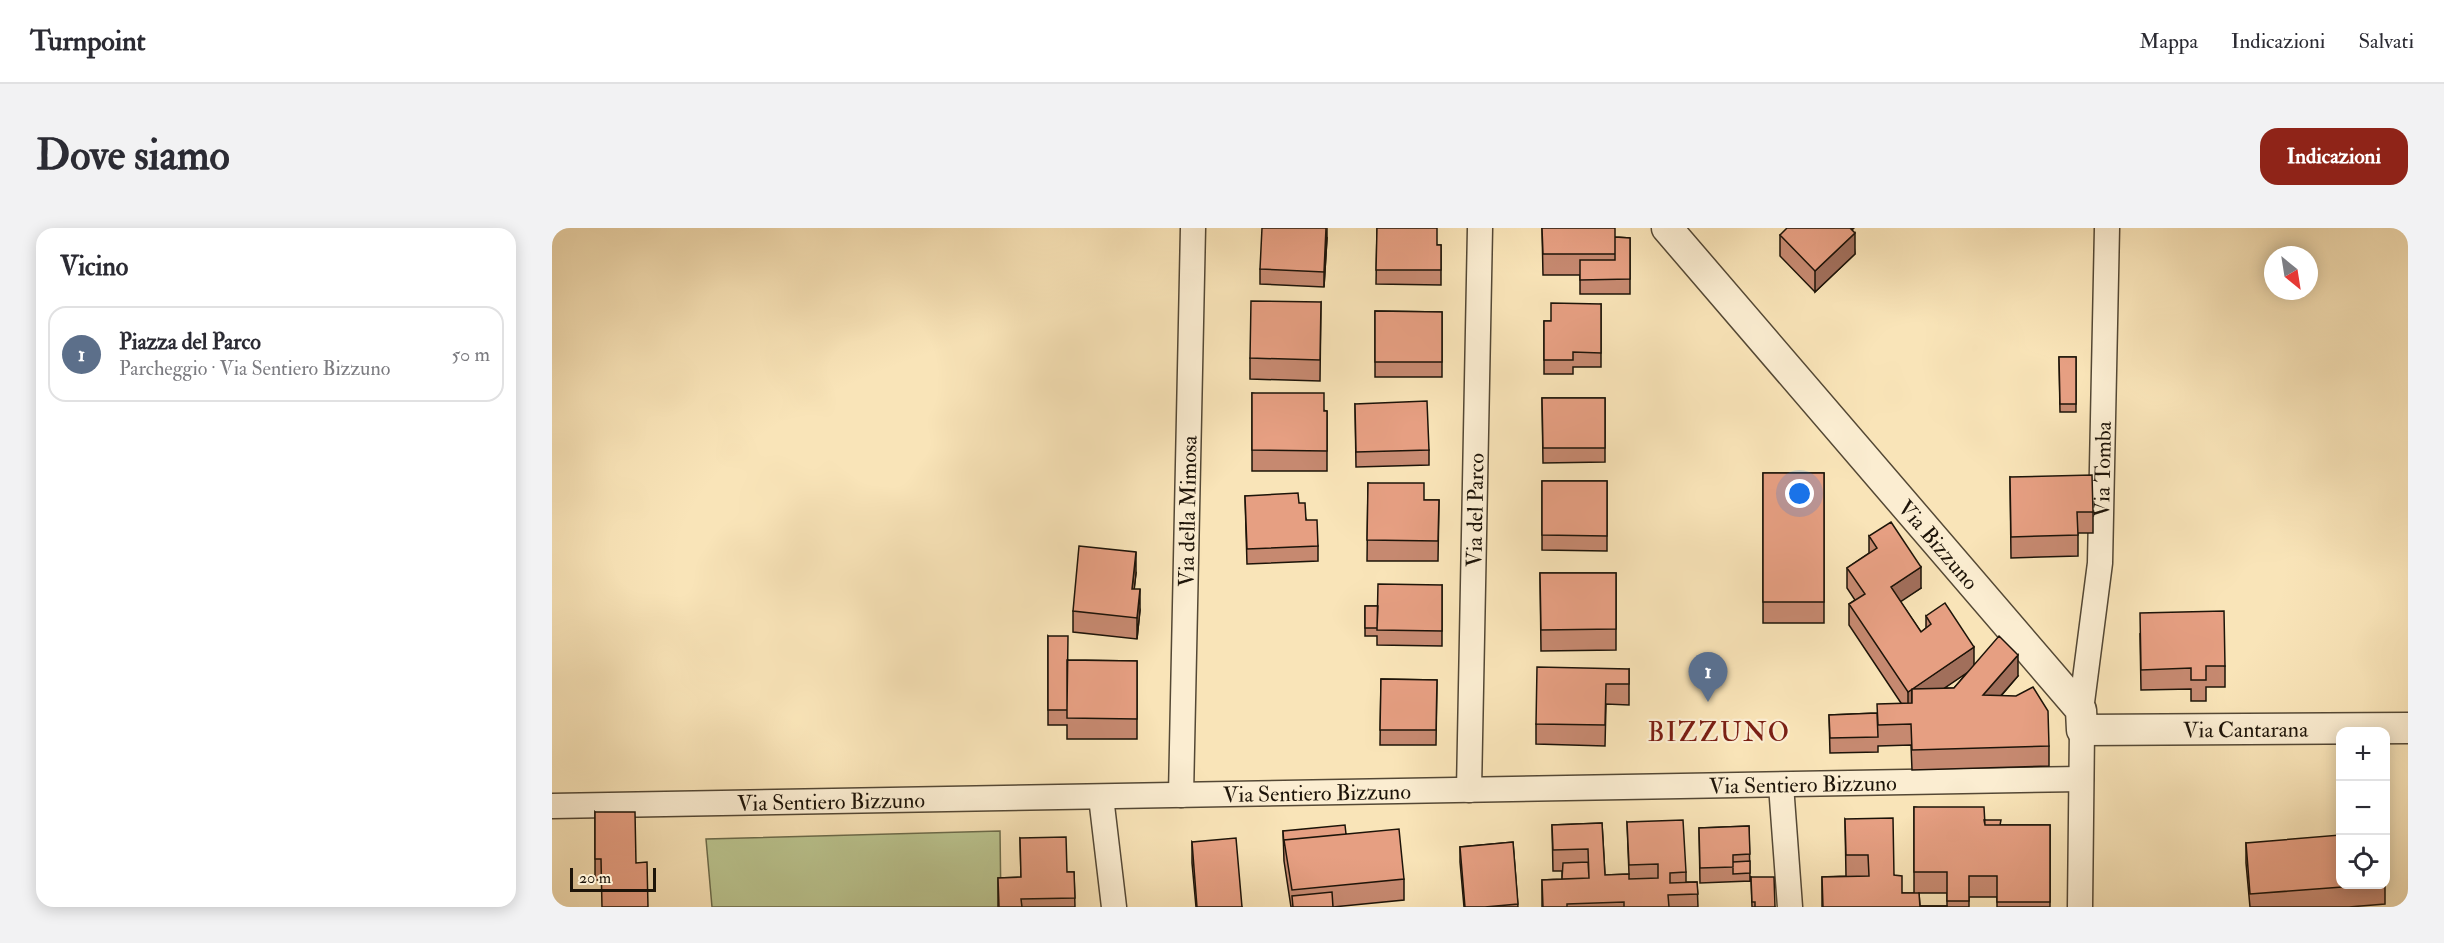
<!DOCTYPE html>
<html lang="it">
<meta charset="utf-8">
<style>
:root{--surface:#fff;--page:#f2f2f3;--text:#2b2b33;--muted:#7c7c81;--line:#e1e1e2;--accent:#8f2418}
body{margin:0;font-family:"IM FELL Double Pica",serif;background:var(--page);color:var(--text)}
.controls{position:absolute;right:18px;bottom:18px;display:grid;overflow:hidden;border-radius:12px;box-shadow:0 3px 15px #0003}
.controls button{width:54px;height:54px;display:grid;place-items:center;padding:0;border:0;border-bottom:2px solid var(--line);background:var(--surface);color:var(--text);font:30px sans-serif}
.compass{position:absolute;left:1712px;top:18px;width:54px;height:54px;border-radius:50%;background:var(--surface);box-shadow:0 3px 15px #0003;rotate:150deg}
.scale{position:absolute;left:18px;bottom:15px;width:86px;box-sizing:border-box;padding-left:6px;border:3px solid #1d1409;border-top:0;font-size:16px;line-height:21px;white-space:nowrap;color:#1d1409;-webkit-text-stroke:4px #fbedd1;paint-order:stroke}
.you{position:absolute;left:1248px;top:266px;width:21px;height:21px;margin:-15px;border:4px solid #fff;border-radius:50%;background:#1a73e8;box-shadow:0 0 0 9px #1a73e833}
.badge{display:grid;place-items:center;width:39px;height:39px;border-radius:50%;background:var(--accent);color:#fff;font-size:20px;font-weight:700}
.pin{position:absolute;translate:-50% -50px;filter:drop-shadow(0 2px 3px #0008)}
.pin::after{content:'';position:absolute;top:32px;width:21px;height:18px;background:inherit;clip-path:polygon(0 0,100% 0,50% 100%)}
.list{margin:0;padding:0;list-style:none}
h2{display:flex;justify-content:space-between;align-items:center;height:78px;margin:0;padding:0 24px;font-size:26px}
h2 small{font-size:20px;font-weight:400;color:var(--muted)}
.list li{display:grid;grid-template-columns:39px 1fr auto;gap:18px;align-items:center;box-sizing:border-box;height:96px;margin:0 12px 12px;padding:0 12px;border:2px solid var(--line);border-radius:18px}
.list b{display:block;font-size:22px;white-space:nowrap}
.list p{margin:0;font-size:20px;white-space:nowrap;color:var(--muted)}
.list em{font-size:20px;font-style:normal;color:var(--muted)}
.icon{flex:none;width:33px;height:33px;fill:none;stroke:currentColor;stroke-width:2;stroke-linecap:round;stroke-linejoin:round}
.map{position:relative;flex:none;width:1856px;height:679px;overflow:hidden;border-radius:18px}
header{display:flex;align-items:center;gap:36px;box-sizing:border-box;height:84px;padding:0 30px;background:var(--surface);border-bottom:2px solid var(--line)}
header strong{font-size:28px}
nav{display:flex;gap:33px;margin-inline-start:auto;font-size:21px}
.intro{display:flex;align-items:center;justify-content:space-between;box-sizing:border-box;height:144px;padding:0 36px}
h1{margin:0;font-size:42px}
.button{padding:15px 27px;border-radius:18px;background:var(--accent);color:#fff;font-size:21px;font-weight:700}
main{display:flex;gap:36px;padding:0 36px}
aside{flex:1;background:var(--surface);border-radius:18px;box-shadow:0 3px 15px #0003}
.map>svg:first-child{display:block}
</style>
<header>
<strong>Turnpoint</strong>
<nav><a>Mappa</a><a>Indicazioni</a><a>Salvati</a></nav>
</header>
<div class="intro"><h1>Dove siamo</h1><a class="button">Indicazioni</a></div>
<main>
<aside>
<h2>Vicino<small></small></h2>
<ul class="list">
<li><span class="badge" style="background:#5c6f8a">1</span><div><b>Piazza del Parco</b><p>Parcheggio · Via Sentiero Bizzuno</p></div><em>50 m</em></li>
</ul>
</aside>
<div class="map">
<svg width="1856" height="679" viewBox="0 0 1856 679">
<rect width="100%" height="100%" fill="#f9e4b8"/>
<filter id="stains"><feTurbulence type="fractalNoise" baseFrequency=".00333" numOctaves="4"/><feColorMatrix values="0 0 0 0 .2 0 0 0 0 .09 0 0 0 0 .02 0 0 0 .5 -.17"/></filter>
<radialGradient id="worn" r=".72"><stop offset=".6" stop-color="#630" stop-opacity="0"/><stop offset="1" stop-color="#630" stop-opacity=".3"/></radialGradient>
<path fill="#bbc590" stroke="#6c6c4c" stroke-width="1.5" d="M448,603L449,679H160L154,611Z"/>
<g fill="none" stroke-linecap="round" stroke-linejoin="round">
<defs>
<g id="minor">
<path id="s1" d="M1529,482L1548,335L1555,0"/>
<path d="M1229,557L1238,679"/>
<path id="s2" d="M917,562L928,0"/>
<path id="s3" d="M629,567L641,0"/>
<path d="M549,569L562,679"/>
<path id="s4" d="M0,578L1529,551"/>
<path d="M1528,679L1530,502"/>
</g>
<g id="tertiary">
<path id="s5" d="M1115,0L1529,482L1530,502L1856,500"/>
</g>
</defs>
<use href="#minor" stroke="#544835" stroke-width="27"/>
<use href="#tertiary" stroke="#544835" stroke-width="33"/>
<use href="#minor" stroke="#fbedd1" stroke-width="24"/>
<use href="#tertiary" stroke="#fbedd1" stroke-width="30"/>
</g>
<path fill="#c68970" stroke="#1d1409" stroke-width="1.5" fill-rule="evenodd" d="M825,0L885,17H889V57L824,56Z
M990,0L1063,9L1078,10V66H1028V47H991Z
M1302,0L1300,2L1303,26L1263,64L1228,28V7Z
M775,10L772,59L708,56V41Z
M769,74L768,153L698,151V130Z
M1049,76V139H1021V146H992V93H999Z
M823,83L890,84V149H823Z
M1507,129H1524V184H1508Z
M700,165L775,183V243H700Z
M990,170H1053V234L991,235Z
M803,176L877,222V237L804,239Z
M1211,245H1272V395H1211Z
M1458,249L1541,284V305H1526V328L1459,330Z
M990,253H1055V323L990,322Z
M816,255L872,272H887L886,333H815Z
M693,268L747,275L766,318V333L695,336Z
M1317,308L1369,360L1348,373L1369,404L1374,400V388L1422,436L1466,448L1449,468L1497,518V538L1360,542L1359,517L1326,518V524L1278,525L1277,487L1325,485L1349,475L1297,397V376L1303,372L1295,360V340L1317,325ZM1415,445L1402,460H1392L1408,449Z
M584,345L582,361L588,382L585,411L521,404V383Z
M988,345H1064V422L989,423Z
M890,357V418L825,417V408H813V378H826Z
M1588,406L1673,438V459H1654V473H1639V461L1589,462Z
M496,408L516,432L585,433V511H515V497H496Z
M1077,441V477L1054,476L1053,518L984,516V496Z
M829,451L885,452L884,517H828Z
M1362,579L1432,592L1449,597H1498V679H1445V669H1417V679H1270V649L1294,648L1293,591L1342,647L1350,665H1362ZM1367,665H1395V678H1368Z
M43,584L84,635L49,652H43Z
M1075,594L1134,644V654H1145L1146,679H990V652L1010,651V643H1001L1000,597L1050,595L1053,647L1077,646Z
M1197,598L1198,653L1148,655L1147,600Z
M731,603L794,606L852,651V672L781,679H739L732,633Z
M468,610L515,644H522L523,679H446V650L469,649Z
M640,614L690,679H644L640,635Z
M961,614L966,679H912L908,634V619Z
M1694,615L1788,657H1833V676L1797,679H1698L1694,635Z
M1199,649L1223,679H1200Z"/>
<path fill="#a16f5b" stroke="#1d1409" stroke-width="1.5" d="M775,0V10L772,59V44Z
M1303,5V26L1263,64V43Z
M584,324V345L580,382V361Z
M1369,339V360L1339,380V359Z
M588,361V382L585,411V390Z
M1422,419V440L1360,482V461Z
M1466,427V448L1431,488V467Z
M1360,461V482L1356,485V464Z"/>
<path fill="#e69f82" stroke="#1d1409" stroke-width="1.5" d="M710,0H774L772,44L708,41Z
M825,0H885V17H889V42H824Z
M990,0H1063V26H991Z
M1235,0H1298L1303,5L1263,43L1228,7Z
M1063,9L1078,10V51L1028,52V32H1063Z
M699,73L769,74L768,132L698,130Z
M999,75L1049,76V125L1021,124V132H992V93H999Z
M823,83L890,84V134H823Z
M1507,129H1524V176H1508Z
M700,165H772V183H775V223L700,222Z
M990,170H1053V220H991Z
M875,173L877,222L804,224L803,176Z
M1211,245H1272V374H1211Z
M1540,247L1541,284H1525L1526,307L1459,309L1458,249Z
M990,253H1055V308L990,307Z
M816,255H872V272H887L886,313L815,312Z
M746,265L747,275H753L754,292H765L766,318L695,321L693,268Z
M1339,294L1369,339L1339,359L1369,404L1379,396L1374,388L1393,375L1422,419L1356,464L1297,376L1313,366L1295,340L1325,320L1317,308Z
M527,318L584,324L580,361H588L585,390L521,383Z
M988,345H1064V401L989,402Z
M826,356L890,357V403L825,402Z
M813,378H826L825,400H813Z
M1672,383L1673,438H1654V452H1639V440L1589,442L1588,385Z
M496,408H516L515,482H496Z
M1447,408L1466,427L1431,467L1464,468L1481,459L1496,483L1497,518L1360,522L1359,496L1326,497L1325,476L1360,475V461L1402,460Z
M515,432L585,433V491L515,490Z
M985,439L1077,441V456H1054L1053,497L984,496Z
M829,451L885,452L884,502H828Z
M1325,485L1326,509L1278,510L1277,487Z
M1362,579H1432L1433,597H1498V674H1445V648H1417V673H1395V644H1362Z
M43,584H83L84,635L95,634L96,679H50L49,631H43Z
M1341,590L1342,647L1350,648V665H1367L1368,679H1271L1270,649L1317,648L1316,627H1294L1293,591Z
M1131,592L1134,644L1118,645V655L1145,654L1146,666L1116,667L1117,679H1072V674L1015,676V679H991L990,652L1037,650L1036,621L1001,622L1000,597L1050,595L1053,647L1077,646V651L1106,650V636L1077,637L1075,594Z
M1432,592H1449L1448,597H1433Z
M793,597L794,606L732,612V618L731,603Z
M1197,598L1198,626L1181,627V639L1148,640L1147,600Z
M847,601L852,651L740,662L732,612Z
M1788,607V657H1817L1698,666L1694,615Z
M514,609L515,644H522L523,670L469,671L470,679H447L446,650L469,649L468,610Z
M684,610L690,679H645L640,614Z
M961,614L966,676L933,679H913L908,619Z
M1198,633V645L1181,646V634Z
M1036,634L1037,650L1010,651L1011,635Z
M1199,649H1222L1223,679H1203V674H1200Z
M780,664L781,679H741L740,668Z
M1368,678H1395V679H1368Z"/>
<g text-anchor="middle" stroke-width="4.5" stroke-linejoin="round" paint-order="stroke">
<g font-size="22" fill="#1d1409" stroke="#fbedd1">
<text dy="8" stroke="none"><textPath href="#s1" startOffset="242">Via Tomba</textPath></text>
<text dy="8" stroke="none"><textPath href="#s2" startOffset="280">Via del Parco</textPath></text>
<text dy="8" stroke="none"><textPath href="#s3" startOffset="284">Via della Mimosa</textPath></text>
<text dy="8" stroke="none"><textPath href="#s5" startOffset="417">Via Bizzuno</textPath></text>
<text dy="8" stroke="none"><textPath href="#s5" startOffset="819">Via Cantarana</textPath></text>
<text dy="8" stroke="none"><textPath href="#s4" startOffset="1251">Via Sentiero Bizzuno</textPath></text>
<text dy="8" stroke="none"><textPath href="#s4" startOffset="765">Via Sentiero Bizzuno</textPath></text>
<text dy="8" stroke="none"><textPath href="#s4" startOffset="279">Via Sentiero Bizzuno</textPath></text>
</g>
<g font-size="26" letter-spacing="1.5" fill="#7a1f14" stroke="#fbedd1">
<text x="1167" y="513">BIZZUNO</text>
</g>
</g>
<rect width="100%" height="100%" filter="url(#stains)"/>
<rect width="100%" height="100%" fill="url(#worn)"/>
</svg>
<div class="controls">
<button>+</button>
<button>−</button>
<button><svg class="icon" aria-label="locate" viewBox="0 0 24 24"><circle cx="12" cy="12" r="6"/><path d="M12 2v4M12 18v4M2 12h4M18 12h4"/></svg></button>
</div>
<svg class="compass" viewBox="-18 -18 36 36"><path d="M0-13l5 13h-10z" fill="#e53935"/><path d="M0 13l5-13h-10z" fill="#7c7c81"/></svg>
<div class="scale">20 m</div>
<div class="you"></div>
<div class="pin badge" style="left:1156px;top:474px;background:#5c6f8a">1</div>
</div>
</main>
